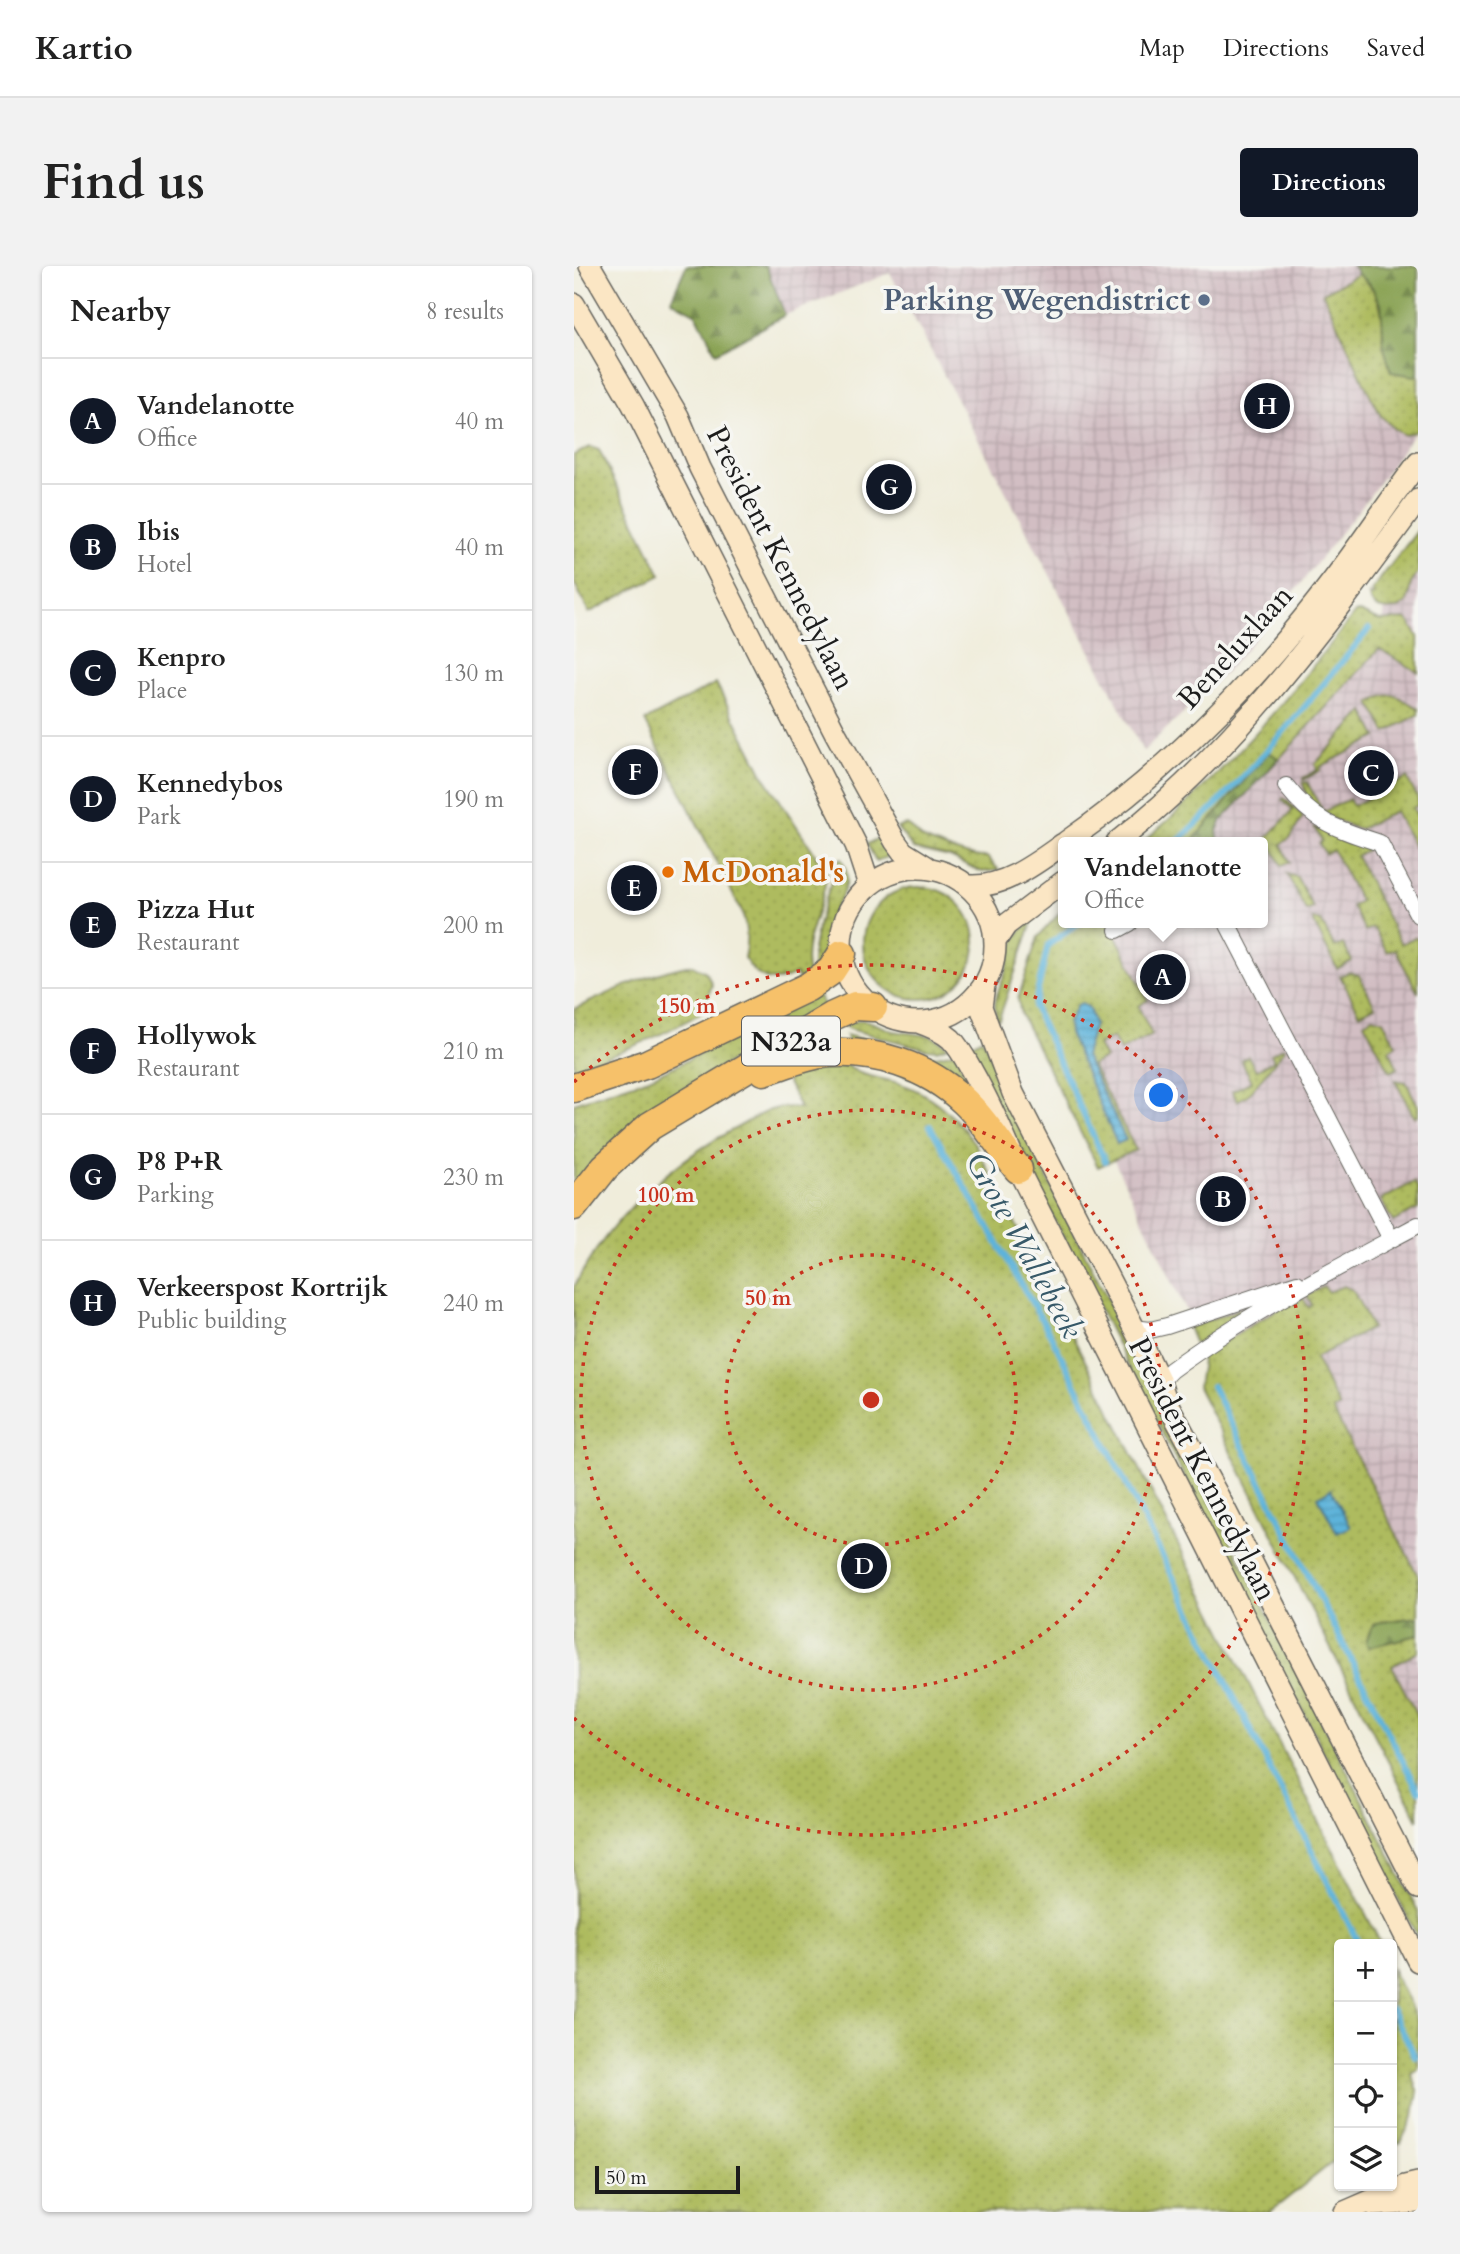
<!DOCTYPE html>
<meta charset="utf-8">
<style>
:root{--surface:#fff;--page:#f2f2f2;--text:#222;--muted:#767676;--line:#e0e0e0;--accent:#111827}
body{margin:0;font-family:Cardo,serif;background:var(--page);color:var(--text)}
.controls{position:absolute;right:21px;bottom:21px;display:grid;overflow:hidden;border-radius:7px;box-shadow:0 2px 5px #0004}
.controls button{width:63px;height:63px;display:grid;place-items:center;padding:0;border:0;border-bottom:2px solid var(--line);background:var(--surface);color:var(--text);font:35px sans-serif}
.scale{position:absolute;left:21px;bottom:18px;width:145px;box-sizing:border-box;padding-left:7px;border:4px solid #1c1c1c;border-top:0;font-size:19px;line-height:24px;white-space:nowrap;color:#1c1c1c;-webkit-text-stroke:5px #f6f6f2;paint-order:stroke}
.you{position:absolute;left:588px;top:830px;width:24px;height:24px;margin:-18px;border:5px solid #fff;border-radius:50%;background:#1a73e8;box-shadow:0 0 0 10px #1a73e833}
.badge{display:grid;place-items:center;width:46px;height:46px;border-radius:50%;background:var(--accent);color:#fff;font-size:23px;font-weight:700}
.pin{position:absolute;translate:-50% -50%;border:4px solid #fff;box-shadow:0 2px 7px #0006}
.popup{position:absolute;left:484px;top:571px;width:210px;height:91px;box-sizing:border-box;display:grid;place-content:center;border-radius:7px;background:var(--surface);filter:drop-shadow(0 2px 5px #0005);font-size:23px;white-space:nowrap;color:var(--muted)}
.popup b{font-size:26px;color:var(--text)}
.popup::after{content:'';position:absolute;left:50%;top:100%;margin-left:-14px;border:14px solid transparent;border-top-color:var(--surface)}
.list{margin:0;padding:0;list-style:none}
h2{display:flex;justify-content:space-between;align-items:center;height:91px;margin:0;padding:0 28px;font-size:30px}
h2 small{font-size:23px;font-weight:400;color:var(--muted)}
.list li{display:grid;grid-template-columns:46px 1fr auto;gap:21px;align-items:center;box-sizing:border-box;height:126px;padding:0 28px;border-top:2px solid var(--line)}
.list b{display:block;font-size:26px;white-space:nowrap}
.list p{margin:0;font-size:23px;white-space:nowrap;color:var(--muted)}
.list em{font-size:23px;font-style:normal;color:var(--muted)}
.icon{flex:none;width:38px;height:38px;fill:none;stroke:currentColor;stroke-width:2;stroke-linecap:round;stroke-linejoin:round}
.map{position:relative;flex:none;width:844px;height:1946px;overflow:hidden;border-radius:7px}
header{display:flex;align-items:center;gap:42px;box-sizing:border-box;height:98px;padding:0 35px;background:var(--surface);border-bottom:2px solid var(--line)}
header strong{font-size:33px}
nav{display:flex;gap:38px;margin-inline-start:auto;font-size:24px}
.intro{display:flex;align-items:center;justify-content:space-between;box-sizing:border-box;height:168px;padding:0 42px}
h1{margin:0;font-size:49px}
.button{padding:18px 32px;border-radius:7px;background:var(--accent);color:#fff;font-size:24px;font-weight:700}
main{display:flex;gap:42px;padding:0 42px}
aside{flex:1;background:var(--surface);border-radius:7px;box-shadow:0 2px 5px #0004}
.map>svg:first-child{display:block}
</style>
<header>
<strong>Kartio</strong>
<nav><a>Map</a><a>Directions</a><a>Saved</a></nav>
</header>
<div class="intro"><h1>Find us</h1><a class="button">Directions</a></div>
<main>
<aside>
<h2>Nearby<small>8 results</small></h2>
<ul class="list">
<li><span class="badge">A</span><div><b>Vandelanotte</b><p>Office</p></div><em>40 m</em></li>
<li><span class="badge">B</span><div><b>Ibis</b><p>Hotel</p></div><em>40 m</em></li>
<li><span class="badge">C</span><div><b>Kenpro</b><p>Place</p></div><em>130 m</em></li>
<li><span class="badge">D</span><div><b>Kennedybos</b><p>Park</p></div><em>190 m</em></li>
<li><span class="badge">E</span><div><b>Pizza Hut</b><p>Restaurant</p></div><em>200 m</em></li>
<li><span class="badge">F</span><div><b>Hollywok</b><p>Restaurant</p></div><em>210 m</em></li>
<li><span class="badge">G</span><div><b>P8 P+R</b><p>Parking</p></div><em>230 m</em></li>
<li><span class="badge">H</span><div><b>Verkeerspost Kortrijk</b><p>Public building</p></div><em>240 m</em></li>
</ul>
</aside>
<div class="map">
<svg width="844" height="1946" viewBox="0 0 844 1946">
<defs>
<pattern id="industrial-grid" width="8" height="8" patternUnits="userSpaceOnUse" patternTransform="scale(1.75)"><rect width="8" height="8" fill="#d2bec3"/><path d="M0 4h8M4 0v8" fill="none" stroke="#b4a3a7"/></pattern>
<pattern id="grass-dots" width="8" height="8" patternUnits="userSpaceOnUse" patternTransform="scale(1.75)"><rect width="8" height="8" fill="#aebb5e"/><path d="M2 2h.1M6 6h.1" fill="none" stroke="#95a051" stroke-width="1.8" stroke-linecap="round"/></pattern>
<pattern id="forest-firs" width="22" height="20" patternUnits="userSpaceOnUse" patternTransform="scale(1.75)"><rect width="22" height="20" fill="#8aa355"/><path d="M5 1l3.5 6h-7zM16 11l3.5 6h-7z" fill="#708446"/></pattern>
<pattern id="water-rules" width="6" height="5" patternUnits="userSpaceOnUse" patternTransform="scale(1.75)"><rect width="6" height="5" fill="#5db3da"/><path d="M0 2.5h6" fill="none" stroke="#5099ba"/></pattern>
</defs>
<rect width="100%" height="100%" fill="#f6f6f2"/>
<filter id="ink" filterUnits="userSpaceOnUse"><feTurbulence type="fractalNoise" baseFrequency=".0143" numOctaves="2"/><feDisplacementMap in="SourceGraphic" scale="14" xChannelSelector="R" yChannelSelector="G"/><feConvolveMatrix kernelMatrix="1 2 1 2 8 2 1 2 1" color-interpolation-filters="sRGB"/></filter>
<filter id="wash" filterUnits="userSpaceOnUse"><feTurbulence type="fractalNoise" baseFrequency=".00686" numOctaves="4" result="noise"/><feDisplacementMap in="SourceGraphic" scale="28" xChannelSelector="R" yChannelSelector="G"/><feGaussianBlur stdDeviation="1.57" result="paint"/><feColorMatrix in="noise" values="0 0 0 0 0 0 0 0 0 0 0 0 0 0 0 0 0 1.4 0 .05"/><feComposite in="paint" operator="in"/></filter>
<g filter="url(#wash)">
<rect width="100%" height="100%" fill="#f0eddb"/>
<path fill="url(#industrial-grid)" d="M192,0H779L784,8L749,27L830,169L841,166L797,228L713,335L650,408L569,485L316,7L211,49Z
M844,295V1505L643,1092L609,1038L466,740L514,657H689V576H617L809,359L811,341Z"/>
<path fill="url(#grass-dots)" stroke="#656c3d" stroke-width="2" d="M784,8C811,29 808,51 810,82L841,110L844,108V162L841,166L830,169L820,163L807,150L792,121L749,27Z
M16,181L25,184L87,309L15,347L0,316V189Z
M844,264V306L837,318L833,337C821,347 796,347 795,328L798,330L800,328L797,325Z
M785,346L806,355L831,353L835,355L844,371V406L805,383L705,493L695,487L620,573L621,576H569C650,508 717,430 781,347Z
M142,417L191,512L253,606C251,640 225,675 234,708L225,713L222,708C198,720 184,714 170,692C174,675 173,662 168,646L71,455Z
M821,429L844,442V449L812,466L796,437L809,430Z
M790,445L803,471L746,501L747,504L729,514V512L743,504L741,498Z
M833,512L844,533V539L839,542L844,551V588L821,545L786,563C760,555 734,546 729,517L733,516L749,546L775,533L779,540Z
M710,532L729,550L717,571L707,578L716,596L708,600L698,581L690,575L719,544L708,534Z
M332,559C341,562 342,570 350,573C365,580 398,592 413,591L425,604L408,606L376,591L340,583L323,562Z
M740,561L794,583L782,590L827,678L841,671L844,673V727L821,683L813,686L799,661L791,665L778,640L786,635L759,584L751,588L745,577L748,575Z
M310,569L319,589L302,595L293,578Z
M265,593H267C271,599 273,605 273,613C272,628 260,640 256,654C251,674 254,689 239,705C233,681 257,618 265,593Z
M713,608L723,611L739,642L732,645Z
M289 677a56 56 0 1 1 112 0a56 56 0 1 1-112 0Z
M489,643V657H541L537,660L574,734L564,740L578,769L546,785L539,771L524,779L531,792L518,799L562,884L524,901L447,749L444,733L464,671Z
M738,653L747,655L761,681L769,678L778,695L763,703Z
M456,656L457,659L425,753L423,754C417,734 426,723 432,705C438,686 438,669 456,656Z
M118,699L132,706L138,718L130,745C89,770 46,787 0,802V743C38,726 77,706 118,699Z
M775,706L785,709L801,740L786,748L766,710Z
M243,727L251,741L128,812L70,848L0,917V837L75,812L106,798Z
M799,751L809,754L822,779L815,784L824,802L816,806L790,756Z
M286,754L294,755L319,765L357,770L374,780L363,784L352,783L275,763L269,759Z
M272,769L357,791L381,786L410,849L275,781Z
M408,772L485,937L844,1645V1672L393,781Z
M710,781L711,783L675,828L663,835L658,825L678,815L667,794L674,790L682,804L700,794L697,788Z
M272,798C284,811 307,811 324,817C357,827 382,850 401,878L807,1678H765V1891L696,1946H0V1021C35,952 98,895 166,860C177,854 188,846 200,843C207,840 218,842 226,842L209,806Z
M821,814L832,816L844,840V849L840,851Z
M840,916L844,923V943L819,956L807,934Z
M750,1020L754,1026L770,1020L779,1024L798,1062L741,1092L765,1141L759,1144L844,1310V1351L812,1355L795,1381L844,1369V1386L818,1400L844,1452V1554L624,1121L628,1095L625,1091L716,1036L718,1038L729,1032L735,1042L738,1039L733,1030Z
M675,1040L676,1045L621,1078L614,1061Z
M818,1702L844,1756V1803L837,1807L844,1824L840,1849L827,1876L818,1880Z"/>
<path fill="url(#forest-firs)" stroke="#536038" stroke-width="2" d="M112,0H192L211,49L142,87L122,48L97,34Z
M779,0H844V108L841,110L817,106L810,82L807,37L795,17L784,8Z
M695,486L705,493L648,554L643,565L645,576H621L620,573Z
M844,1351V1369L794,1381L792,1376L797,1362L802,1357Z"/>
<path fill="url(#water-rules)" stroke="#3c687b" stroke-width="2" d="M508,737L515,742L520,758L511,790L552,874L543,878L495,767L494,757L503,739Z
M757,1223L777,1261L763,1267L744,1231Z"/>
<g fill="none" stroke-linecap="round" stroke-linejoin="round">
<path stroke="#5db3da" stroke-width="6" d="M603,576C673,513 735,436 795,363
M505,657L474,679L460,741L531,895
M356,860L476,1068L785,1678
M638,1120L844,1525
M818,1744L841,1790"/>
</g>
</g>
<g filter="url(#ink)">
<g fill="none" stroke-linecap="round" stroke-linejoin="round">
<defs>
<path id="street" d="M712,520C741,557 763,563 806,577L844,649
M653,657L817,973
M543,664L556,657
M560,1062L576,1064L593,1060L723,1017
M587,1120L592,1109L597,1104C674,1047 760,1004 844,959"/>
<path id="secondary" d="M16,0L104,150L126,202L262,468L321,575L329,586L353,601
M0,38L59,139L282,579L295,619
M492,576C596,504 684,414 760,313C789,275 815,235 844,197
M543,576C662,484 755,355 844,234
M267 679a77 77 0 1 1 154 0a77 77 0 1 1-154 0Z
M395,620C430,622 461,598 489,578
M422,674L432,659L489,616
M410,719L407,741L439,827L560,1062L584,1111L593,1137L644,1230L844,1622
M344,756C356,760 367,764 377,773C386,782 392,794 398,805C416,837 430,869 444,903L844,1695
M800,1939L844,1936
M771,1946L831,1920L844,1917"/>
<path id="highway" d="M190,805C209,799 228,791 247,788C299,782 354,800 391,836C411,855 426,881 444,903
M0,822L73,798L234,721L257,705L268,688
M0,940L31,901L76,860L259,750L281,740L299,741"/>
</defs>
<use href="#street" stroke="#66655f" stroke-width="18"/>
<use href="#secondary" stroke="#66655f" stroke-width="24"/>
<use href="#highway" stroke="#66655f" stroke-width="31"/>
<use href="#street" stroke="#fff" stroke-width="16"/>
<use href="#secondary" stroke="#fbe6c4" stroke-width="21"/>
<use href="#highway" stroke="#f6c16b" stroke-width="28"/>
</g>
</g>
<g fill="none" stroke="#c8321e" stroke-width="3.5" stroke-dasharray="3.5 7">
<circle cx="297" cy="1134" r="145"/>
<circle cx="297" cy="1134" r="290"/>
<path d="M0 816A435 435 0 1 1 0 1452"/>
</g>
<circle fill="#5c6f8a" stroke="#f6f6f2" stroke-width="2.5" cx="630" cy="34" r="7"/>
<circle fill="#e8710a" stroke="#f6f6f2" stroke-width="2.5" cx="94" cy="606" r="7"/>
<g text-anchor="middle" stroke-width="7" stroke-linejoin="round" paint-order="stroke">
<rect fill="#f6f6f2" stroke="#5d5d5c" stroke-width="2" x="168" y="750.5" width="98" height="49" rx="5"/>
<g font-size="28" font-weight="bold" fill="#1c1c1c">
<text x="217" y="785">N323a</text>
</g>
<g font-size="30" font-weight="bold" fill="#4e5e75" stroke="#f6f6f2" text-anchor="end">
<text x="616" y="44">Parking Wegendistrict</text>
</g>
<g font-size="30" fill="#1c1c1c" stroke="#f6f6f2">
<text transform="translate(207 292) rotate(63)" y="10">President Kennedylaan</text>
<text transform="translate(661 381) rotate(-48)" y="10">Beneluxlaan</text>
<text transform="translate(629 1203) rotate(63)" y="10">President Kennedylaan</text>
</g>
<g font-size="30" font-weight="bold" fill="#c56008" stroke="#f6f6f2" text-anchor="start">
<text x="108" y="616">McDonald's</text>
</g>
<g font-size="32" font-style="italic" fill="#365868" stroke="#f6f6f2">
<text transform="translate(451 979) rotate(61)" y="11">Grote Wallebeek</text>
</g>
</g>
<circle cx="297" cy="1134" r="10" fill="#c8321e" stroke="#f6f6f2" stroke-width="3.5"/>
<g font-size="21" text-anchor="middle" font-weight="bold" fill="#c8321e" stroke="#f6f6f2" stroke-width="7" stroke-linejoin="round" paint-order="stroke">
<text x="113" y="747">150 m</text>
<text x="92" y="936">100 m</text>
<text x="194" y="1039">50 m</text>
</g>
</svg>
<div class="controls">
<button>+</button>
<button>−</button>
<button><svg class="icon" aria-label="locate" viewBox="0 0 24 24"><circle cx="12" cy="12" r="6"/><path d="M12 2v4M12 18v4M2 12h4M18 12h4"/></svg></button>
<button><svg class="icon" aria-label="layers" viewBox="0 0 24 24"><path d="M12 4l9 5-9 5-9-5zM3 14l9 5 9-5"/></svg></button>
</div>
<div class="scale">50 m</div>
<div class="you"></div>
<div class="pin badge" style="left:589px;top:711px">A</div>
<div class="popup"><b>Vandelanotte</b>Office</div>
<div class="pin badge" style="left:649px;top:933px">B</div>
<div class="pin badge" style="left:797px;top:507px">C</div>
<div class="pin badge" style="left:290px;top:1300px">D</div>
<div class="pin badge" style="left:60px;top:622px">E</div>
<div class="pin badge" style="left:61px;top:506px">F</div>
<div class="pin badge" style="left:315px;top:221px">G</div>
<div class="pin badge" style="left:693px;top:140px">H</div>
</div>
</main>
